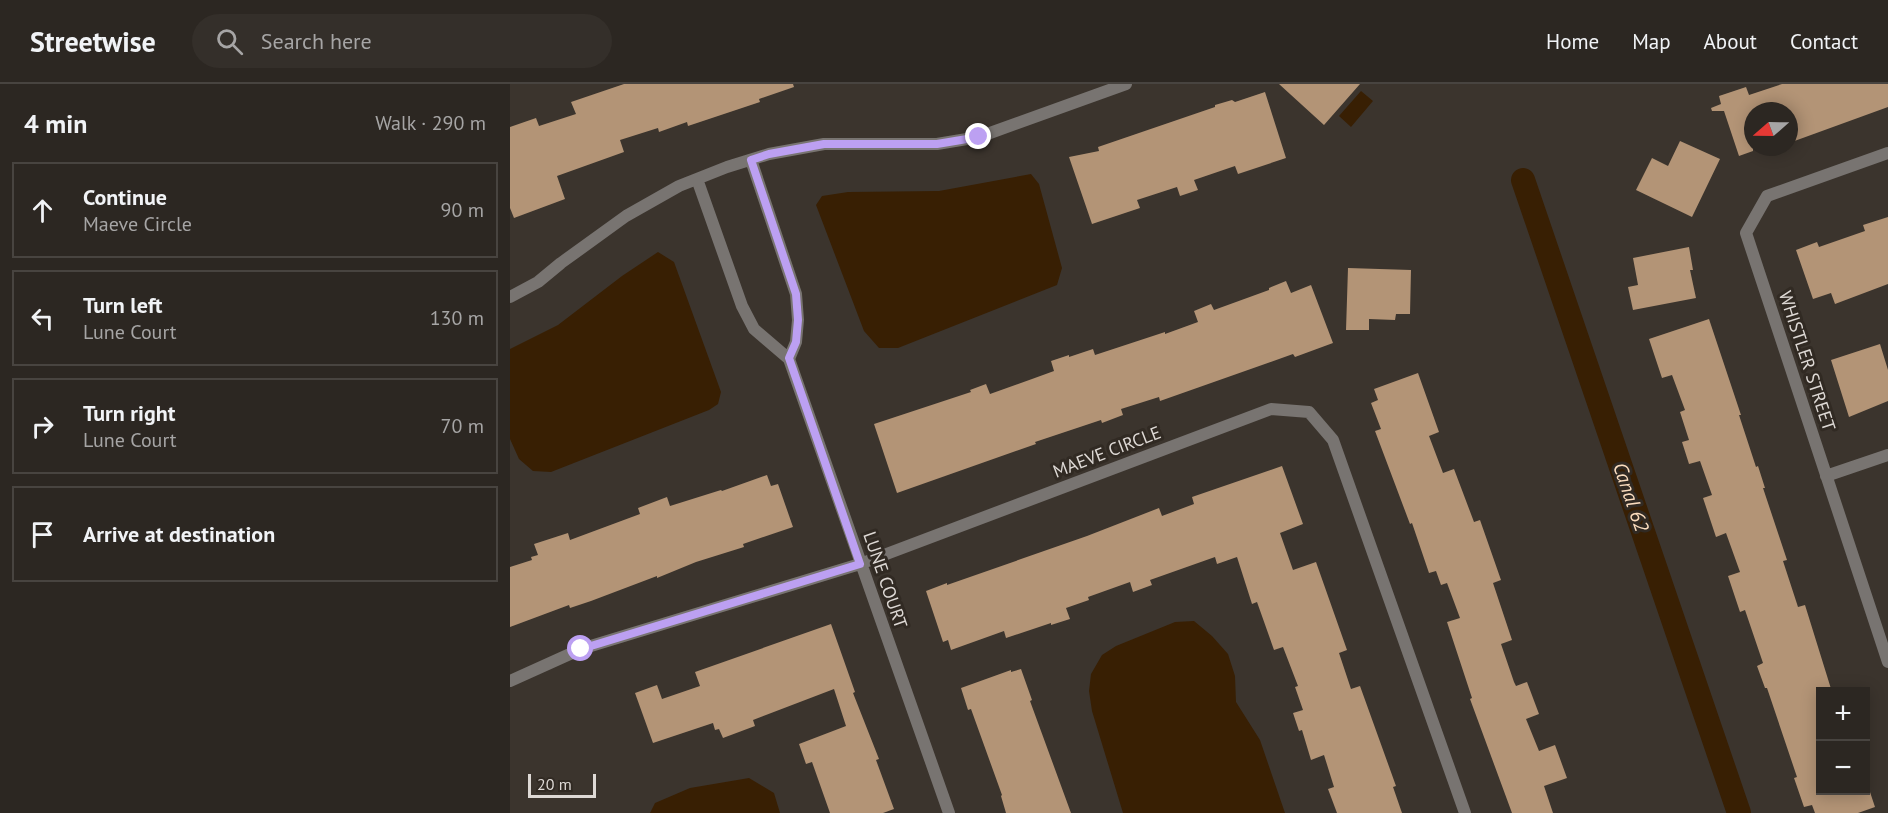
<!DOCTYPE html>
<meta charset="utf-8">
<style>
:root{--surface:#2c2722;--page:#342f2a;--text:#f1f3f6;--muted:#a6a5a5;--line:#484440}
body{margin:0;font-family:"PT Sans",sans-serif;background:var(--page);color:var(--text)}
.controls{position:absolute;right:18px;bottom:18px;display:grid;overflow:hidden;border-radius:0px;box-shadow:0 3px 15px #0003}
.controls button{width:54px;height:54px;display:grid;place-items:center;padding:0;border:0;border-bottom:2px solid var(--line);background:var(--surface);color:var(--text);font:30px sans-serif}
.compass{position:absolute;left:1234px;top:18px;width:54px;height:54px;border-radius:50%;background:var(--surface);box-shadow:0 3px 15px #0003;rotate:250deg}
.scale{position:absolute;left:18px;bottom:15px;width:68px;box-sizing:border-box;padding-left:6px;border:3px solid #ded9d5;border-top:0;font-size:16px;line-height:21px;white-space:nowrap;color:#ded9d5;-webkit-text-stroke:4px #312a23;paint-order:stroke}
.stop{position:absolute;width:18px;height:18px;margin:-14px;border:4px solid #bca0f2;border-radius:50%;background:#fff}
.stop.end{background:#bca0f2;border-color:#fff;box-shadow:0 2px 6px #0008}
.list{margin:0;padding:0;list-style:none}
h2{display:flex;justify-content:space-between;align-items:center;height:78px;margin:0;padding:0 24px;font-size:26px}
h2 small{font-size:20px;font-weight:400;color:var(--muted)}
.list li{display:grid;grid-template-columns:39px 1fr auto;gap:18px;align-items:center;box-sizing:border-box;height:96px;margin:0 12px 12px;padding:0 12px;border:2px solid var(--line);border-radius:0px}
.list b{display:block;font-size:22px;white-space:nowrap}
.list p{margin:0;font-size:20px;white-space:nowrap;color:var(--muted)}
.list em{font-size:20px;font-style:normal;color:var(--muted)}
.icon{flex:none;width:33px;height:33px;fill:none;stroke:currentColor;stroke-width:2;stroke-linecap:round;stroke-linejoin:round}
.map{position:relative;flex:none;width:1378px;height:729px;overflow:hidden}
header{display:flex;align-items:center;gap:36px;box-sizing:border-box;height:84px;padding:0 30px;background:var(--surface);border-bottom:2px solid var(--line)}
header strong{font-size:28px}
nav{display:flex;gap:33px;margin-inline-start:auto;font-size:21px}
.search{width:420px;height:54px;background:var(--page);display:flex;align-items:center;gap:15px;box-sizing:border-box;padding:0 21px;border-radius:33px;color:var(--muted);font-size:22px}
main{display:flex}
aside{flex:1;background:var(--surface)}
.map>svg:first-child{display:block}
</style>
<header>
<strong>Streetwise</strong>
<div class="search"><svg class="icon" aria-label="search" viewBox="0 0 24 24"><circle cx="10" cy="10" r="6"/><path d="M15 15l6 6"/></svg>Search here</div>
<nav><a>Home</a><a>Map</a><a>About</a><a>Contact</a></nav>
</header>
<main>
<aside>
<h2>4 min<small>Walk · 290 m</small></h2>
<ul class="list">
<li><svg class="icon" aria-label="ahead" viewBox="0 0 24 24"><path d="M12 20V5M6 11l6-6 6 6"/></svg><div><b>Continue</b><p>Maeve Circle</p></div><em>90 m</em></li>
<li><svg class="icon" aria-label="left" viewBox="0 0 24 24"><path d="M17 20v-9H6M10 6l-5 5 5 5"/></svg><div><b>Turn left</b><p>Lune Court</p></div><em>130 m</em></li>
<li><svg class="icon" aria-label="right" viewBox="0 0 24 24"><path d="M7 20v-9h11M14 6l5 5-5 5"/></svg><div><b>Turn right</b><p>Lune Court</p></div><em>70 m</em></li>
<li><svg class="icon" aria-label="arrive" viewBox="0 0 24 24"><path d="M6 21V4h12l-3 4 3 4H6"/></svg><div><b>Arrive at destination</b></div></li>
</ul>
</aside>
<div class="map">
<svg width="1378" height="729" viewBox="0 0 1378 729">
<rect width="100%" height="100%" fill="#3b342d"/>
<path fill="#381f03" d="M851,7L863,17L841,43L829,32Z
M521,90L529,100L552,184L547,201L388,264H369L354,247L306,121L312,112L338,108L429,107Z
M148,168L164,178L211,308L208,320L199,326L41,388L23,387L9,375L0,355V265L48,241L112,192Z
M684,537L702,552L718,570L725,592L726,618L750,656L775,729H613L582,627L579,607L581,590L592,571L606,562L665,538Z
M239,694L264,709L270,729H140L145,719L180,704Z"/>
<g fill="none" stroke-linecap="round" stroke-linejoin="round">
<path stroke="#381f03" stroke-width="24" d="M1013,96L1229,729"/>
</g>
<path fill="#b39476" d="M114,0H283L284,3L249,15L250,18L178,42L177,38L149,48L148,44L110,56L114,68L47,92L55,115L4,134L0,124V43L26,34L29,42L66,30L61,18Z
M769,0H850L814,41Z
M1272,0H1378V23L1279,59V27H1243V67L1229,72L1214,27H1202L1201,24L1211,20L1209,12L1236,3L1239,11Z
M755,8L776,74L728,90L725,82L684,96L688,106L670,112L667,103L627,116L630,124L582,140L559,73L589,67L588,63L705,23V21L722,16L725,18Z
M1170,57L1210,75L1182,133L1126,106L1142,74L1158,82Z
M1378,133V200L1325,220L1321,209L1303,215L1286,166L1307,158L1309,163L1355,147L1353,141Z
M1179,163L1183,186H1180L1186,214L1123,226L1118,203L1128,201L1123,174Z
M838,184L901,186L900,230H886L885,236L859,235V246H836Z
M776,197L781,209L801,201L823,259L785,273L783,270L650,317L649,313L611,325L613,331L592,339L591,336L525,358L526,360L387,409L364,340L461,308L460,306L476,300L480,310L522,295L544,287L541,277L559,271V273L583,265L585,271L655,248V250L688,238L684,227L701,220L704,226L759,206V204Z
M1199,235L1231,331H1229L1246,383L1248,382L1255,404H1253L1277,476L1273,477L1288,523L1295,521L1322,608H1311V706H1356V702H1358L1365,723L1348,729H1305L1302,721L1294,723L1284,694L1287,693L1257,604H1255L1247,582L1253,579L1235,526L1230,528L1218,492L1230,488L1216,449L1206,453L1193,414L1202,411L1190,377L1179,380L1172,358L1179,356L1170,328L1175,326L1162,291L1152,294L1139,255Z
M1370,260L1378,286V317L1339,333L1321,276Z
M908,289L929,348L919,352L933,389L944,385L964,438L970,436L991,496L983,499L1002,556L991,560L1004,598L1006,602L1017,598L1029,630L1016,635L1029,667L1045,661L1057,694L1034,702L1043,729H1002L960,615L962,614L937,538L950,534L937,499L931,501L926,487L919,489L902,439L900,440L865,347L871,345L861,319L868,316L864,305Z
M772,382L793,440L770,449L783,486L806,478L837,566L829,569L841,605L850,602L886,702L883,703L892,729H827L818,705L824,703L814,671L801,676L792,646L789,647L783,629L793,626L785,603L788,602L773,563L764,566L747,518L742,520L727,473L707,480L705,473L640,496L642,501L623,508L620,498L578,513L579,516L556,524L560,535L541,541V539L496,554L494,547L441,566L438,556L433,558L416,507L437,499V501L577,452L649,424L652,432L684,420L682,413Z
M257,391L261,402L268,400L283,443L233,460L234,463L186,478L147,494V492L81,517L60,524L59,521L0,543V483L22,476L21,473L28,471L24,460L58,449L60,456L130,430L128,424L157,413L160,422L211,406L212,407Z
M321,540L345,608L343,609L369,675L366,676L384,725L373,729H320L302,678L296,680L289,660L336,642L324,605L243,636L245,642L213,654L209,645L205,646L203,639L143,659L125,609L147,601L152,615L190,602L185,588Z
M511,585L522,616L520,617L561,729H496L491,712L492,711L461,625L458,626L451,604L501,586V588Z"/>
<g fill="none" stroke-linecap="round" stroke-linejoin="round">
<path stroke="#787471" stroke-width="12" d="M1378,69L1257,112L1236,149L1378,578
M241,76L286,210L288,236L286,258L279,275
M187,95L232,222L244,245L279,275L439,729
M0,213L28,198L51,179L116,132L169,102L217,83L259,70L314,60H427L469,53L616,0
M1316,392L1378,371
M0,597L71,565L350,480L761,325L799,328L823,356L955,729"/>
</g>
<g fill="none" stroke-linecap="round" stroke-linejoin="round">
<path stroke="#bca0f2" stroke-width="8" d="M71,565L350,480L279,274L286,258L288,236L286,210L241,76L259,70L314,60H427L469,53"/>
</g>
<g text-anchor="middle" stroke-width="6" stroke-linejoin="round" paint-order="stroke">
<g font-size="18" fill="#ded9d5" stroke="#312a23">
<text transform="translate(1297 277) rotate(72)" y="6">WHISTLER STREET</text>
<text transform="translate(597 368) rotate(-21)" y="6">MAEVE CIRCLE</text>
<text transform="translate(375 496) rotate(71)" y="6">LUNE COURT</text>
</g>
<g font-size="20" font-style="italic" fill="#fadcbe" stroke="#312a23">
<text transform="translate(1121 413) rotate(71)" y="7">Canal 62</text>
</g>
</g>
</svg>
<div class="controls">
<button>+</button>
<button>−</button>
</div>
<svg class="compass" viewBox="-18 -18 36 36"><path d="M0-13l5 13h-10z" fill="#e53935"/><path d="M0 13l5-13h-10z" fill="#a6a5a5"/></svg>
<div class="scale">20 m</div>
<div class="stop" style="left:71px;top:565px"></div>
<div class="stop end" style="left:469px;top:53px"></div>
</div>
</main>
